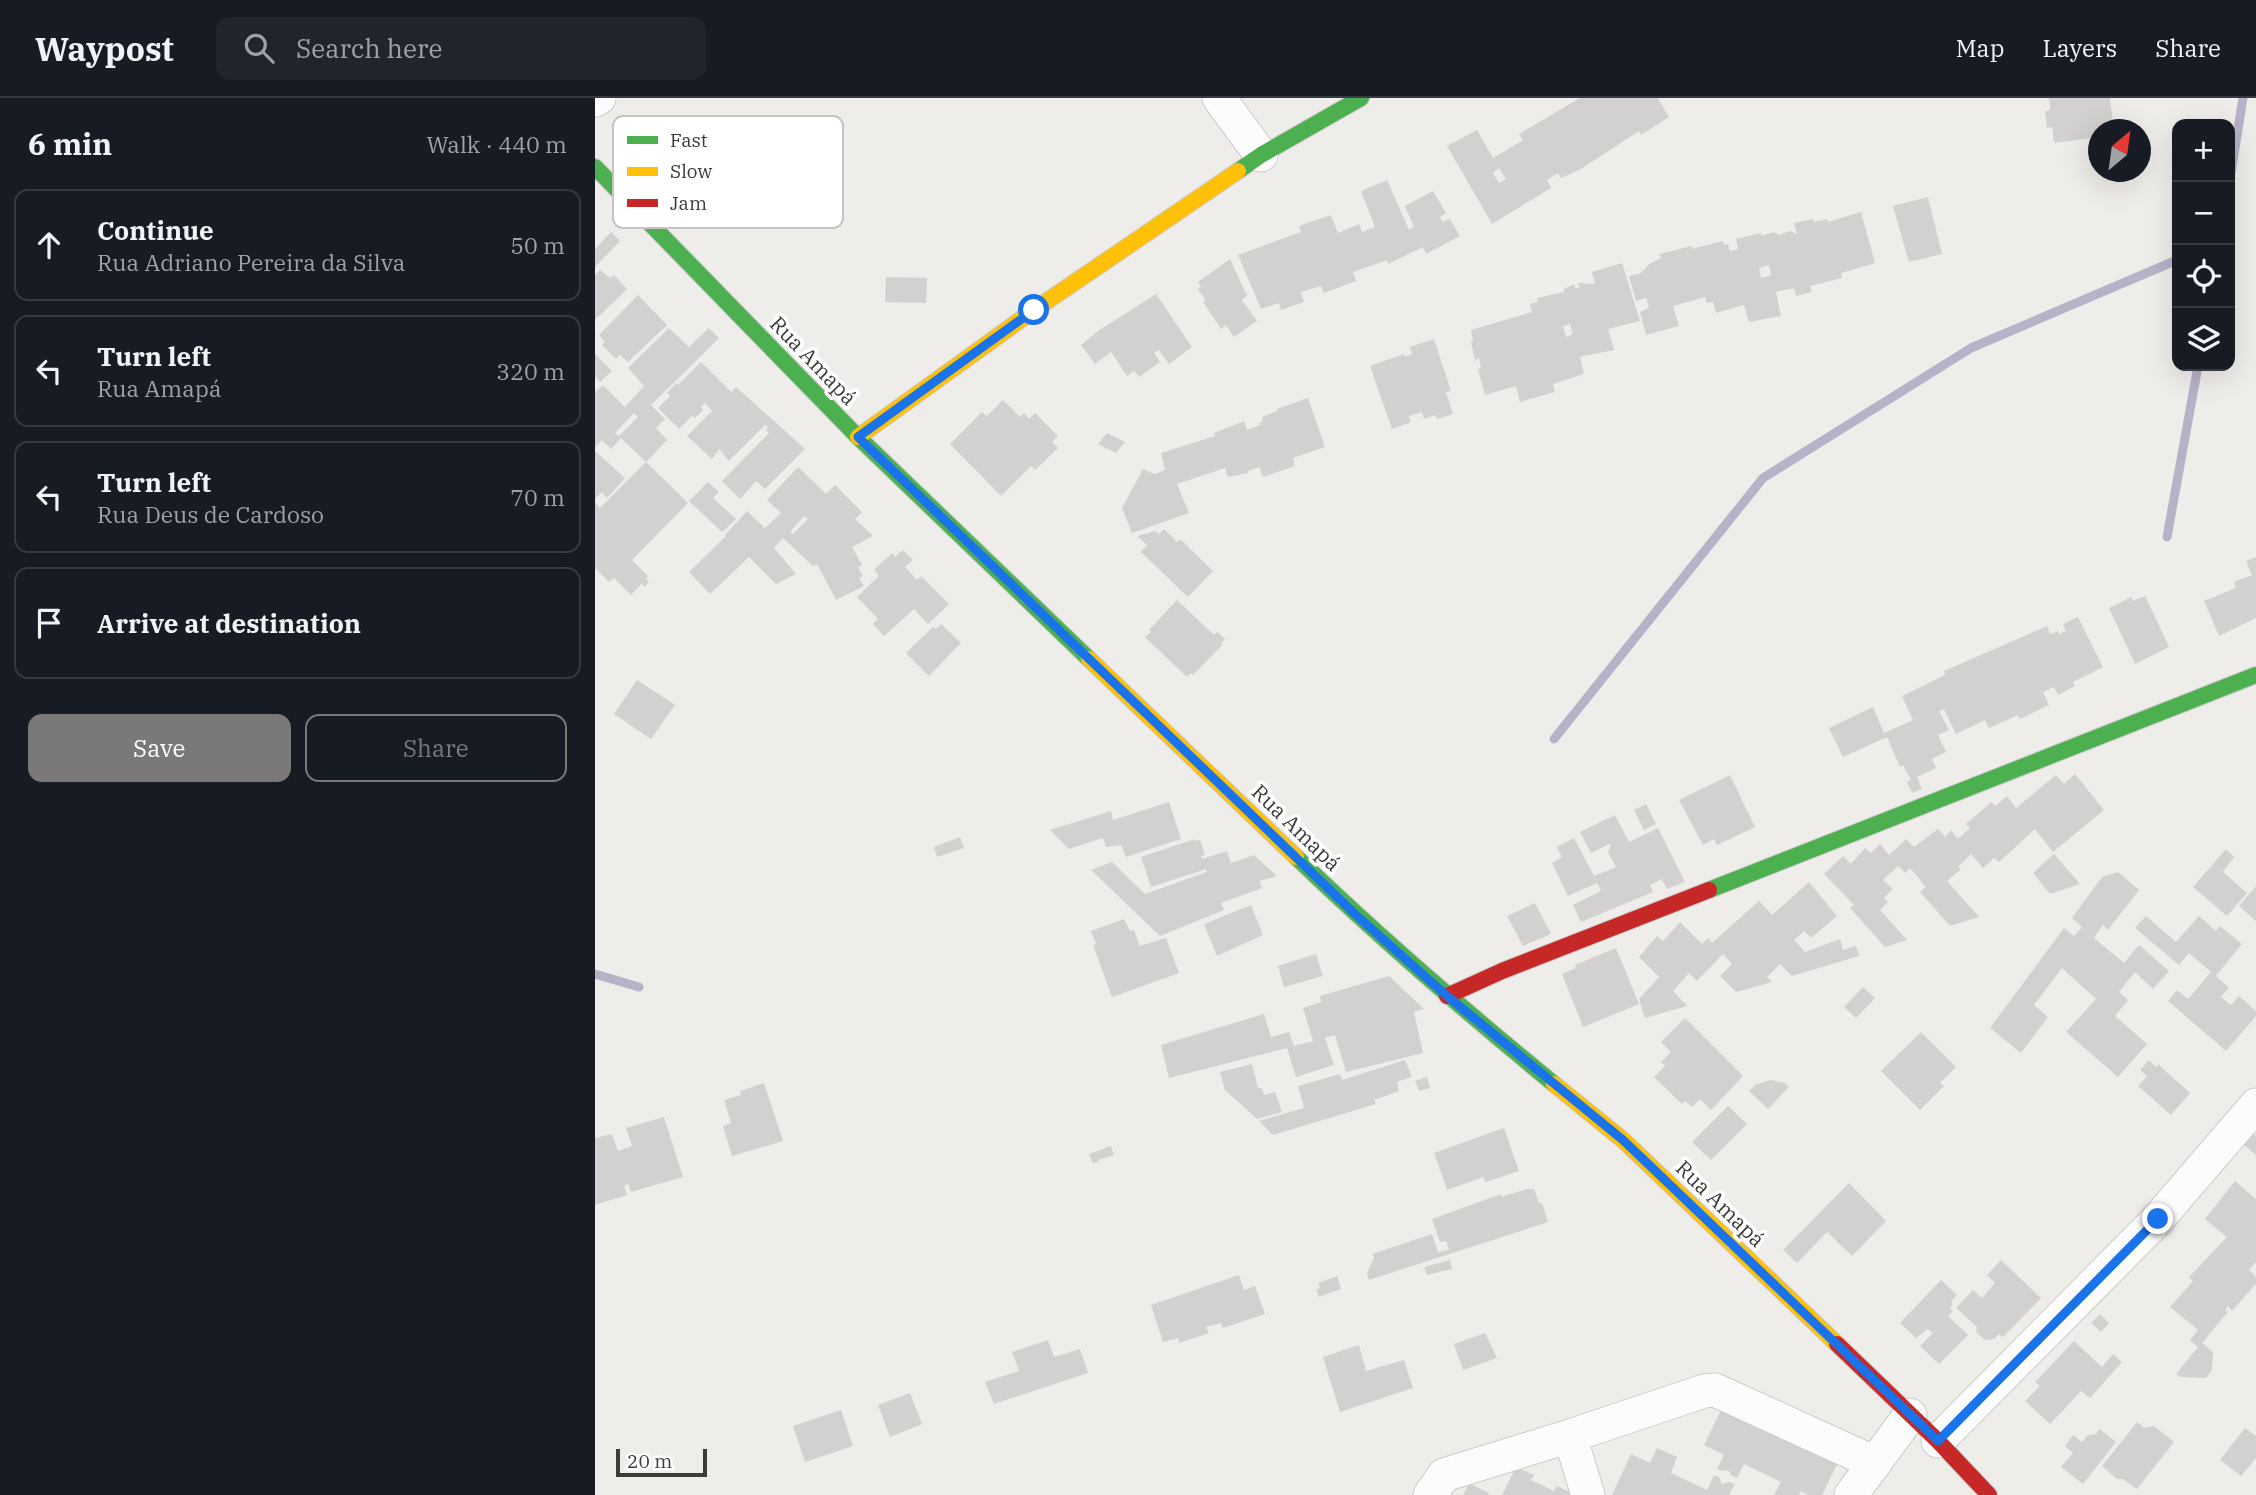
<!DOCTYPE html>
<meta charset="utf-8">
<style>
:root{--surface:#171b24;--page:#20242c;--text:#f1f3f6;--muted:#9ea1a6;--line:#363941;--accent:#7b7977}
body{margin:0;font-family:"IBM Plex Serif",serif;background:var(--page);color:var(--text)}
.controls{position:absolute;right:21px;top:21px;display:grid;overflow:hidden;border-radius:14px;box-shadow:0 7px 28px #0002}
.controls button{width:63px;height:63px;display:grid;place-items:center;padding:0;border:0;border-bottom:2px solid var(--line);background:var(--surface);color:var(--text);font:35px sans-serif}
.compass{position:absolute;left:1493px;top:21px;width:63px;height:63px;border-radius:50%;background:var(--surface);box-shadow:0 7px 28px #0002;rotate:29deg}
.scale{position:absolute;left:21px;bottom:18px;width:91px;box-sizing:border-box;padding-left:7px;border:4px solid #3c3b39;border-top:0;font-size:19px;line-height:24px;white-space:nowrap;color:#3c3b39;-webkit-text-stroke:5px #fff;paint-order:stroke}
.stop{position:absolute;width:21px;height:21px;margin:-16px;border:5px solid #1a73e8;border-radius:50%;background:#fff}
.stop.end{background:#1a73e8;border-color:#fff;box-shadow:0 2px 7px #0008}
.list{margin:0;padding:0;list-style:none}
h2{display:flex;justify-content:space-between;align-items:center;height:91px;margin:0;padding:0 28px;font-size:30px}
h2 small{font-size:23px;font-weight:400;color:var(--muted)}
.list li{display:grid;grid-template-columns:46px 1fr auto;gap:21px;align-items:center;box-sizing:border-box;height:112px;margin:0 14px 14px;padding:0 14px;border:2px solid var(--line);border-radius:14px}
.list b{display:block;font-size:26px;white-space:nowrap}
.list p{margin:0;font-size:23px;white-space:nowrap;color:var(--muted)}
.list em{font-size:23px;font-style:normal;color:var(--muted)}
.actions{display:flex;gap:14px;padding:21px 28px}
.actions a{flex:1;padding:16px 0;border:2px solid var(--accent);border-radius:14px;text-align:center;font-size:24px;color:var(--accent)}
.actions .main{background:var(--accent);color:#fff}
.icon{flex:none;width:38px;height:38px;fill:none;stroke:currentColor;stroke-width:2;stroke-linecap:round;stroke-linejoin:round}
.map{position:relative;flex:none;width:1661px;height:1397px;overflow:hidden}
header{display:flex;align-items:center;gap:42px;box-sizing:border-box;height:98px;padding:0 35px;background:var(--surface);border-bottom:2px solid var(--line)}
header strong{font-size:33px}
nav{display:flex;gap:38px;margin-inline-start:auto;font-size:24px}
.search{width:490px;height:63px;background:var(--page);display:flex;align-items:center;gap:18px;box-sizing:border-box;padding:0 24px;border-radius:14px;color:var(--muted);font-size:26px}
main{display:flex}
aside{flex:1;background:var(--surface)}
.map>svg:first-child{display:block}
</style>
<header>
<strong>Waypost</strong>
<div class="search"><svg class="icon" aria-label="search" viewBox="0 0 24 24"><circle cx="10" cy="10" r="6"/><path d="M15 15l6 6"/></svg>Search here</div>
<nav><a>Map</a><a>Layers</a><a>Share</a></nav>
</header>
<main>
<aside>
<h2>6 min<small>Walk · 440 m</small></h2>
<ul class="list">
<li><svg class="icon" aria-label="ahead" viewBox="0 0 24 24"><path d="M12 20V5M6 11l6-6 6 6"/></svg><div><b>Continue</b><p>Rua Adriano Pereira da Silva</p></div><em>50 m</em></li>
<li><svg class="icon" aria-label="left" viewBox="0 0 24 24"><path d="M17 20v-9H6M10 6l-5 5 5 5"/></svg><div><b>Turn left</b><p>Rua Amapá</p></div><em>320 m</em></li>
<li><svg class="icon" aria-label="left" viewBox="0 0 24 24"><path d="M17 20v-9H6M10 6l-5 5 5 5"/></svg><div><b>Turn left</b><p>Rua Deus de Cardoso</p></div><em>70 m</em></li>
<li><svg class="icon" aria-label="arrive" viewBox="0 0 24 24"><path d="M6 21V4h12l-3 4 3 4H6"/></svg><div><b>Arrive at destination</b></div></li>
</ul>
<div class="actions"><a class="main">Save</a><a>Share</a></div>
</aside>
<div class="map">
<svg width="1661" height="1397" viewBox="0 0 1661 1397">
<rect width="100%" height="100%" fill="#efedea"/>
<g fill="none" stroke-linecap="round" stroke-linejoin="round">
<path stroke="#b6b2c8" stroke-width="9" d="M1635,81L1648,0
M1572,439L1603,268
M959,641L1168,380L1376,250L1582,162
M0,876L44,889"/>
</g>
<path fill="#d2d1cf" fill-rule="evenodd" d="M985,0H1063L1074,19L1046,37L1044,33L986,71L966,80L963,75L952,82L956,90L897,126L852,48L882,32L898,60L928,42L924,36ZM904,70L911,81L904,85L898,75Z
M1454,0H1515L1519,32H1504V39L1459,45L1457,29L1452,30L1450,13L1455,12Z
M792,82L814,132L819,129L810,108L838,93L851,115L845,119L848,124L855,121L865,138L831,156L828,149L793,166L792,162L758,174L761,183L729,195L726,188L706,194L709,204L686,212L684,205L666,211L643,157L706,134L704,128L736,117L743,135L764,126L767,134L780,129L766,93Z
M1333,99L1347,156L1314,164L1298,108Z
M1266,114L1280,165L1246,175L1247,180L1215,188L1217,194L1201,198L1199,190L1181,194L1186,218L1154,224L1149,207L1121,215L1118,204L1112,205L1110,199L1078,208L1084,228L1051,237L1045,214L1054,210L1051,200L1041,203L1034,178L1046,175L1054,166L1066,160L1064,156L1097,148V151L1128,143L1129,147L1133,146L1135,153L1143,151L1141,141L1166,135V138L1179,134L1184,137L1195,133L1202,136L1199,125L1218,121L1219,124L1232,121L1233,124ZM1174,167L1176,177L1166,180L1164,170Z
M16,134L25,143L0,169V151Z
M635,161L652,198L647,202L662,223L639,239L631,227L626,231L608,204L611,203L603,191L606,189L603,184Z
M1027,165L1045,223L1013,231L1019,252L985,259L989,276L958,286L960,294L925,304L921,288L890,297L883,271L886,270L884,260L880,262L876,244L878,243L876,232L937,214L935,206L943,204L942,200L969,194V191L979,186L981,191L985,189L983,185L1000,186L997,174ZM975,226L978,236L971,239L968,228Z
M5,172L15,180L19,177L32,191L0,222V177Z
M291,179L332,180L331,205L290,204Z
M561,196L597,249L574,266L564,252L559,255L565,264L544,279L539,273L532,278L516,254L500,266L486,247L503,233Z
M43,197L72,227L33,264L25,257L21,261L7,247L10,244L4,237Z
M74,230L94,249L114,230L124,240L56,307L70,321L61,330L72,342L51,364L26,340L16,351L7,342L0,350V294L8,287L30,309L49,288L33,270ZM39,315L43,319L24,338L20,335Z
M839,241L856,293L851,294L858,316L842,321L840,317L829,321L827,314L814,318L816,324L797,331L775,268L809,256L810,259L817,256L815,249Z
M0,256L17,273L5,284L0,278Z
M106,264L136,294L141,289L210,351L170,391L161,383L145,401L127,383L174,335L171,332L173,329L170,327L134,363L124,351L117,361L92,338L117,313L110,305L106,309L108,312L100,320L97,318L84,331L63,310L75,298L72,295L81,285L83,287Z
M713,300L730,349L698,360L700,368L668,379L664,369L653,373V375L633,379L630,370L582,386L594,415L537,435L527,410L548,371L560,376L570,372L566,355L620,338L619,335L649,323L652,332L665,327L664,325L668,323L667,319L682,313V311Z
M408,302L425,319L429,315L434,321L440,315L463,338L457,344L463,350L440,372L436,368L406,398L355,346L387,314L392,318Z
M512,335L530,344L521,355L503,346Z
M0,353L30,380L12,400L7,394L0,401Z
M51,364L93,405L37,462L53,478L51,481L54,484L49,489L47,485L36,497L19,480L14,484L0,470V404L5,410Z
M203,369L231,396L240,387L267,414L260,421L278,438L257,449L267,467L263,469L268,478L264,480L269,488L241,502L222,466L218,468L188,440L179,450L201,476L181,486L154,459L115,496L94,474L131,438L130,437L152,413L170,430L186,415L172,402ZM209,418L213,421L198,436L195,434Z
M113,384L124,394L118,400L141,421L127,434L94,403Z
M569,431L582,444L585,441L618,473L593,499L546,454L552,447L542,438L560,433L564,436Z
M308,452L318,462L310,469L322,482L326,478L354,506L333,526L319,511L289,538L278,526L283,521L262,499L284,478L279,472L297,455L300,459Z
M1661,459V520L1624,538L1609,503L1641,490L1639,484L1657,477L1651,463Z
M1550,498L1574,549L1540,566L1514,510L1536,499L1538,503Z
M582,502L619,537L622,534L630,541L626,545L628,546L598,577L596,575L592,579L550,539L556,534L554,532Z
M1483,519L1508,569L1478,584L1480,588L1463,597L1459,589L1448,594L1454,607L1425,621L1423,617L1394,630L1390,622L1361,636L1349,611L1344,613L1354,632L1343,637L1351,654L1337,661L1341,670L1322,679L1327,691L1317,695L1312,684L1316,682L1308,667L1305,669L1292,639L1248,659L1234,630L1278,609L1289,635L1318,622L1307,598L1350,577L1349,573L1452,528L1455,536L1463,533L1464,536L1471,533L1468,526Z
M346,526L366,545L334,578L311,555L338,529L341,531Z
M42,582L80,607L56,641L19,616Z
M1480,676L1509,712L1458,754L1440,731L1404,764L1399,760L1388,770L1376,756L1363,769L1366,771L1352,783L1384,819L1355,828L1325,794L1331,789L1315,770L1310,775L1303,768L1288,782L1298,791L1289,800L1293,804L1285,812L1312,842L1290,849L1255,810L1259,807L1229,776L1248,758L1256,766L1270,750L1276,755L1285,746L1294,757L1311,741L1319,749L1343,731L1350,739L1356,732L1363,741L1375,730L1371,726L1396,704L1400,708L1412,698L1421,710L1461,677L1469,686Z
M1135,677L1160,729L1122,747L1119,741L1108,747L1084,702Z
M574,704L586,741L531,759L526,747L511,749L508,740L474,751L455,732L516,713L518,722Z
M1051,706L1061,726L1049,732L1039,712Z
M1020,717L1034,744L1063,730L1090,784L1072,791L1067,781L1055,787L1058,794L986,824L978,807L1006,793L1002,785L973,798L957,765L967,759L962,749L979,740L999,778L1021,769L1013,754L1016,745L996,755L985,734Z
M365,739L369,750L342,759L339,749Z
M600,741L601,743L605,742L610,757L606,758L607,761L632,753L636,765L659,757L682,778L664,783L667,790L626,805L629,812L565,838L496,772L517,764L550,796L612,774L611,771L556,789L546,759Z
M1631,751L1639,759L1628,774L1652,795L1632,818L1598,789Z
M1459,756L1485,786L1455,796L1438,775Z
M1523,774L1544,792L1513,832L1508,827L1499,840L1529,865L1544,847L1574,873L1558,891L1540,874L1524,894L1533,902L1520,918L1552,946L1523,979L1471,934L1501,901L1467,870L1439,907L1453,919L1426,955L1395,930L1469,830L1479,838L1487,829L1477,820L1507,779Z
M1214,784L1242,818L1216,840L1209,833L1199,842L1210,854L1245,841L1248,852L1261,848L1264,858L1197,878L1185,866L1172,879L1177,884L1141,894L1125,878L1137,866L1128,856L1102,883L1094,875L1078,893L1092,908L1050,920L1044,901L1064,879L1044,859L1062,838L1068,843L1085,824L1107,846L1113,840L1117,845L1164,803L1177,817Z
M1661,788V823L1644,808Z
M940,805L956,836L928,848L912,818Z
M656,807L668,837L622,858L609,826Z
M1551,818L1581,844L1604,818L1621,833L1625,828L1647,846L1621,878L1634,890L1626,899L1636,907L1644,898L1661,913V918L1631,953L1573,903L1582,892L1593,901L1616,874L1594,855L1584,867L1540,830Z
M529,821L535,833L539,832L545,848L571,840L584,875L517,899L498,847L501,846L496,833Z
M1021,850L1044,906L988,929L967,876L981,870L980,867Z
M721,856L728,878L689,889L683,868Z
M794,878L829,911L819,914L828,955L751,974L740,937L730,940L739,967L701,979L692,950L574,980L566,947L669,916L676,939L694,934L699,948L718,943L708,910L726,904L725,898Z
M1268,889L1280,900L1261,920L1249,909Z
M1090,920L1148,978L1116,1012L1105,1001L1097,1009L1090,1003L1087,1006L1059,979L1070,968L1066,964L1076,954L1066,944Z
M1326,934L1361,969L1345,985L1349,988L1325,1012L1286,973Z
M810,962L817,979L802,984L804,993L779,1002L781,1006L678,1037L664,1023L709,1010L703,988L745,976L747,982Z
M1554,962L1561,969L1563,966L1595,995L1576,1017L1543,988L1552,978L1545,972Z
M657,966L663,990H667L669,997L680,994L687,1014L662,1021L630,992L625,974Z
M832,979L835,990L824,993L820,983Z
M1176,982L1190,985L1194,989L1173,1011L1154,993L1160,987Z
M169,985L188,1043L137,1058L128,1028L136,1025L129,1002L146,997L145,993Z
M1133,1008L1152,1026L1116,1062L1097,1044Z
M69,1019L88,1079L36,1094L33,1086L29,1088L32,1097L0,1107V1040L17,1036L23,1053L37,1048L31,1030Z
M909,1030L924,1073L891,1084L888,1079L852,1092L839,1055Z
M1659,1036L1661,1038V1057L1649,1047Z
M516,1048L519,1057L503,1062V1064L498,1065L494,1056Z
M1640,1083L1661,1101V1164L1654,1172L1661,1179V1186L1637,1213L1633,1208L1630,1212L1633,1214L1607,1245L1618,1254L1617,1272L1611,1280L1586,1279L1581,1276L1603,1249L1595,1242L1603,1232L1575,1209L1598,1183L1594,1179L1632,1139L1610,1121Z
M1254,1085L1291,1123L1257,1158L1232,1134L1202,1165L1188,1152Z
M932,1091H939L944,1105H947L953,1124L774,1182L772,1175L779,1160L777,1156L837,1136L843,1154L854,1152L851,1143L845,1144L837,1121L906,1096V1099Z
M855,1162L857,1171L832,1177L829,1169Z
M1406,1162L1446,1200L1408,1239L1404,1236L1399,1241L1390,1242L1381,1234L1382,1229L1361,1210L1378,1192L1387,1200L1400,1185L1392,1177Z
M644,1177L649,1192L660,1188L670,1216L628,1230L626,1225L611,1229L614,1235L584,1245L583,1240L568,1244L556,1207Z
M742,1178L746,1191L724,1199L721,1192L725,1190L723,1185Z
M1346,1182L1362,1197L1356,1203L1358,1206L1355,1210L1358,1213L1353,1218L1373,1237L1344,1266L1325,1248L1338,1235L1333,1231L1321,1240L1305,1225Z
M1505,1216L1514,1225L1506,1234L1496,1225Z
M890,1235L902,1260L868,1272L859,1246Z
M453,1242L459,1259L485,1251L493,1275L399,1306L390,1284L424,1273L417,1254Z
M1479,1243L1507,1269L1518,1256L1527,1264L1495,1300L1486,1293L1455,1326L1430,1303L1445,1288L1440,1284Z
M764,1247L771,1273L809,1262L818,1290L745,1314L728,1259Z
M315,1295L327,1326L295,1339L283,1307Z
M1132,1300L1247,1356L1227,1397H1213L1206,1393L1204,1397H1179L1186,1384L1149,1366L1142,1380L1136,1377L1133,1372L1127,1373L1122,1371L1129,1357L1109,1347Z
M246,1312L258,1348L210,1364L198,1328Z
M1542,1324L1549,1330L1559,1328L1579,1344L1542,1391L1528,1381H1522L1507,1368Z
M1650,1330L1661,1338V1360L1646,1378L1625,1362Z
M1505,1331L1521,1344L1488,1386L1466,1369L1478,1355L1470,1348L1478,1337L1487,1344L1493,1337L1501,1336Z
M1062,1350L1082,1359L1076,1375L1112,1392L1119,1377L1124,1379L1127,1386L1134,1384L1140,1386L1134,1397H1017L1036,1356L1055,1365Z
M921,1369L939,1377L936,1382L959,1393L962,1388L981,1397H907Z
M874,1385L894,1395L893,1397H868Z"/>
<g fill="none" stroke-linecap="round" stroke-linejoin="round">
<defs>
<path id="street" d="M624,0L666,57
M0,2L4,0
M975,1338L993,1397
M1343,1343L1563,1121L1661,1007
M835,1397L849,1377L975,1338L1109,1293L1120,1292L1280,1365
M1256,1397L1315,1317"/>
<path id="fast" d="M0,69L263,339L494,561
M643,73L666,57L766,0
M701,759C784,839 870,913 959,986
M1114,792L1661,577"/>
<path id="slow" d="M263,339L439,212L643,73
M494,561L701,759
M959,986L1028,1042L1242,1246"/>
<path id="jam" d="M852,898L907,873L1114,792
M1242,1246L1343,1343L1394,1397"/>
</defs>
<use href="#street" stroke="#cdcbca" stroke-width="35"/>
<use href="#fast" stroke="#cdcbca" stroke-width="18"/>
<use href="#slow" stroke="#cdcbca" stroke-width="18"/>
<use href="#jam" stroke="#cdcbca" stroke-width="18"/>
<use href="#street" stroke="#fdfcfc" stroke-width="33"/>
<use href="#fast" stroke="#4caf50" stroke-width="16"/>
<use href="#slow" stroke="#ffc107" stroke-width="16"/>
<use href="#jam" stroke="#c62828" stroke-width="16"/>
</g>
<g fill="none" stroke-linecap="round" stroke-linejoin="round">
<path stroke="#1a73e8" stroke-width="9" d="M439,212L263,339L761,817L852,898L1028,1042L1343,1343L1563,1121"/>
</g>
<g text-anchor="middle" stroke-width="7" stroke-linejoin="round" paint-order="stroke">
<g font-size="21" fill="#3c3b39" stroke="#fff">
<text transform="translate(218 263) rotate(46)" y="7">Rua Amapá</text>
<text transform="translate(701 730) rotate(44)" y="7">Rua Amapá</text>
<text transform="translate(1125 1106) rotate(44)" y="7">Rua Amapá</text>
</g>
</g>
<rect x="18" y="18" width="230" height="112" rx="10" fill="#fff" stroke="#c4c4c4" stroke-width="2"/>
<rect x="32" y="38" width="31" height="8" fill="#4caf50"/>
<rect x="32" y="69" width="31" height="9" fill="#ffc107"/>
<rect x="32" y="101" width="31" height="8" fill="#c62828"/>
<g font-size="19" fill="#3c3b39">
<text x="75" y="49">Fast</text>
<text x="75" y="80">Slow</text>
<text x="75" y="112">Jam</text>
</g>
</svg>
<div class="controls">
<button>+</button>
<button>−</button>
<button><svg class="icon" aria-label="locate" viewBox="0 0 24 24"><circle cx="12" cy="12" r="6"/><path d="M12 2v4M12 18v4M2 12h4M18 12h4"/></svg></button>
<button><svg class="icon" aria-label="layers" viewBox="0 0 24 24"><path d="M12 4l9 5-9 5-9-5zM3 14l9 5 9-5"/></svg></button>
</div>
<svg class="compass" viewBox="-18 -18 36 36"><path d="M0-13l5 13h-10z" fill="#e53935"/><path d="M0 13l5-13h-10z" fill="#9ea1a6"/></svg>
<div class="scale">20 m</div>
<div class="stop" style="left:439px;top:212px"></div>
<div class="stop end" style="left:1563px;top:1121px"></div>
</div>
</main>
